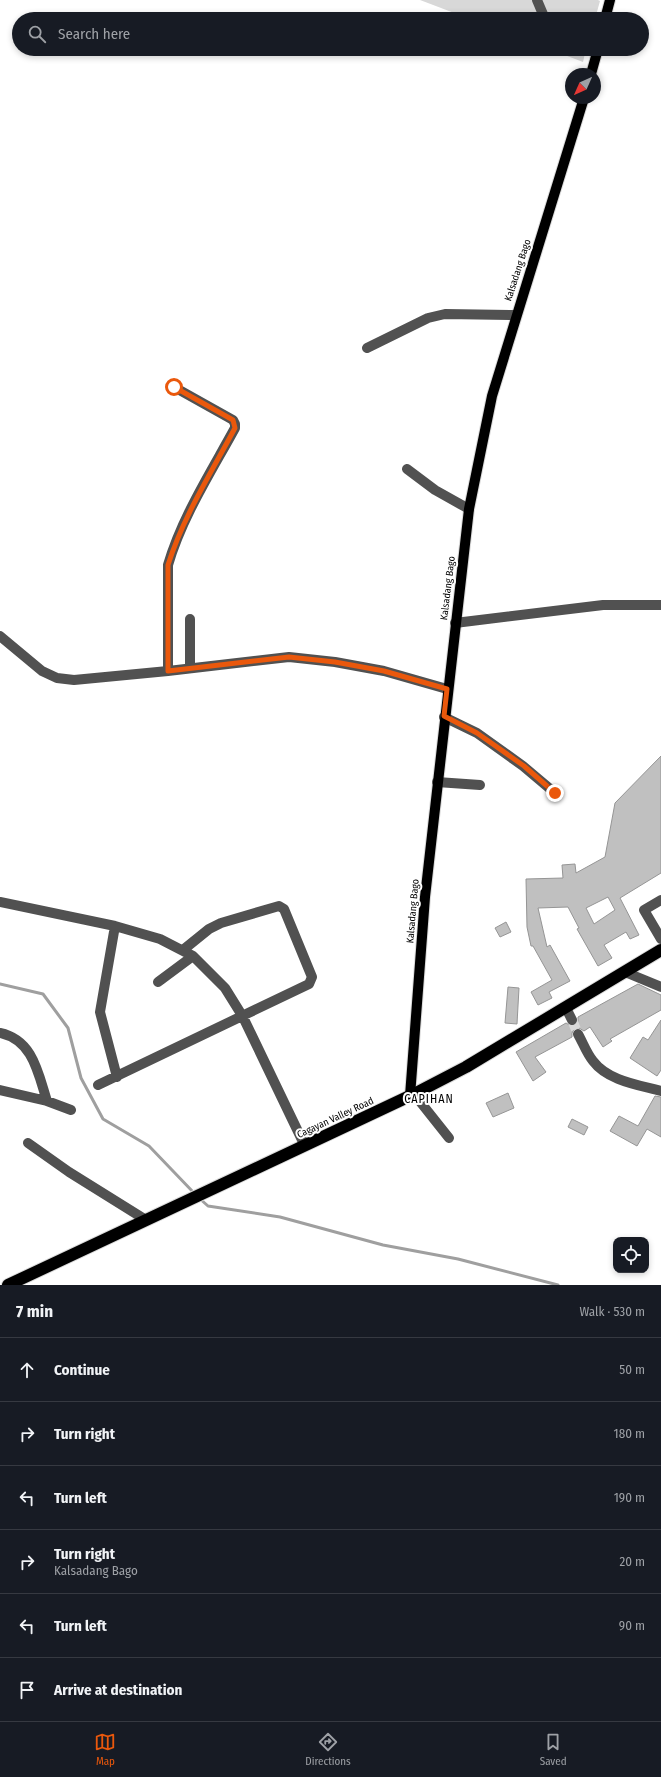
<!DOCTYPE html>
<meta charset="utf-8">
<style>
:root{--surface:#171b24;--page:#242831;--text:#f1f3f6;--muted:#9ea1a6;--line:#363941;--accent:#ea580c}
body{margin:0;font-family:"Fira Sans Condensed",sans-serif;background:var(--page);color:var(--text)}
.controls{position:absolute;right:12px;bottom:12px;display:grid;overflow:hidden;border-radius:8px;box-shadow:0 2px 6px #0003}
.controls button{width:36px;height:36px;display:grid;place-items:center;padding:0;border:0;border-bottom:1px solid var(--line);background:var(--surface);color:var(--text);font:20px sans-serif}
.compass{position:absolute;left:565px;top:68px;width:36px;height:36px;border-radius:50%;background:var(--surface);box-shadow:0 2px 6px #0003;rotate:225deg}
.stop{position:absolute;width:12px;height:12px;margin:-9px;border:3px solid #ea580c;border-radius:50%;background:#fff}
.stop.end{background:#ea580c;border-color:#fff;box-shadow:0 1px 4px #0008}
.list{margin:0;padding:0;list-style:none}
h2{display:flex;justify-content:space-between;align-items:center;height:52px;margin:0;padding:0 16px;font-size:17px}
h2 small{font-size:13px;font-weight:400;color:var(--muted)}
.list li{display:grid;grid-template-columns:26px 1fr auto;gap:12px;align-items:center;box-sizing:border-box;height:64px;padding:0 16px;border-top:1px solid var(--line)}
.list b{display:block;font-size:15px;white-space:nowrap}
.list p{margin:0;font-size:13px;white-space:nowrap;color:var(--muted)}
.list em{font-size:13px;font-style:normal;color:var(--muted)}
.icon{flex:none;width:22px;height:22px;fill:none;stroke:currentColor;stroke-width:2;stroke-linecap:round;stroke-linejoin:round}
.map{position:relative;flex:none;width:661px;height:1285px;overflow:hidden}
.search{position:absolute;background:var(--surface);box-shadow:0 2px 6px #0003;left:12px;right:12px;top:12px;height:44px;display:flex;align-items:center;gap:10px;box-sizing:border-box;padding:0 14px;border-radius:22px;color:var(--muted);font-size:15px}
.sheet{height:436px;background:var(--surface)}
nav{display:flex;justify-content:space-around;align-items:center;box-sizing:border-box;height:56px;border-top:1px solid var(--line);background:var(--surface);font-size:11px;color:var(--muted)}
nav a{display:grid;justify-items:center;gap:2px}
nav .on{color:var(--accent)}
.map>svg:first-child{display:block}
</style>
<div class="map">
<svg width="661" height="1285" viewBox="0 0 661 1285">
<rect width="100%" height="100%" fill="#fff"/>
<path fill="#d8d8d8" d="M420,0H598L600,1L595,19H470Z
M549,49H586L583,62Z"/>
<g fill="none" stroke-linecap="round" stroke-linejoin="round">
<path stroke="#9f9f9f" stroke-width="3" d="M0,984L43,994L68,1028L81,1078L103,1119L149,1146L195,1194
M199,1198L208,1206L280,1217L383,1245L458,1259L558,1285"/>
</g>
<path fill="#c0c0c0" stroke="#959595" fill-rule="evenodd" d="M661,756V873L620,898L639,935L630,939L626,932L604,945L612,958L598,966L577,929L579,928L568,907L538,908L547,947L550,945L570,981L549,992L552,998L538,1005L531,992L552,980L533,946H531L527,927L526,879L563,878L562,865L575,864L576,873L605,857L615,803ZM608,897L615,910L594,924L586,908Z
M506,922L511,932L500,937L495,928Z
M638,984L661,995V1010L610,1039L612,1041L603,1047L590,1027L584,1031L579,1028H575L572,1033V1037L535,1057L546,1072L533,1081L516,1052L566,1023L571,1026H575L578,1021V1017Z
M508,987L519,988L517,1024L505,1023Z
M661,1020V1070L657,1076L630,1058L643,1037L648,1040Z
M508,1093L514,1108L493,1117L486,1103Z
M655,1096L661,1097V1137L647,1129L637,1146L610,1131L619,1116L638,1126Z
M572,1119L588,1127L584,1135L568,1127Z"/>
<g fill="none" stroke-linecap="round" stroke-linejoin="round">
<path stroke="#d9d9d9" stroke-width="10" stroke-dasharray="10 5" stroke-linecap="butt" d="M572,1020L578,1034"/>
<defs>
<path id="major" d="M605,19L610,0
M591,74L598,49
M410,1096L425,897L469,509L492,396L584,98"/>
<path id="highway" d="M8,1285L414,1094L466,1067L661,950"/>
</defs>
<use href="#major" stroke="#dbdbdb" stroke-width="12"/>
<use href="#highway" stroke="#dbdbdb" stroke-width="14"/>
<path stroke="#515151" stroke-width="10" d="M537,0L545,19
M367,348L428,318L445,314L516,315
M407,469L435,490L469,509
M455,623L603,605H661
M0,636L42,671L57,678L74,680L168,671L289,657L335,662L384,671L447,689
M190,668V619
M168,671V565C182,517 211,472 235,428V424L233,420L174,387
M444,717L477,733L523,766L555,793
M437,782L480,785
M661,900L644,910L661,939
M0,902L115,926L160,939L193,956L225,988L243,1017L304,1144
M115,926L100,1012L117,1077
M625,972L661,987
M158,982L193,956
M566,1008L572,1020
M0,1033C33,1040 38,1073 47,1101
M578,1034C583,1043 587,1054 593,1061C608,1081 639,1085 661,1091
M98,1085L309,984L312,977L284,909L279,906L221,923L209,929L183,950
M0,1090L47,1101L71,1110
M414,1094L449,1138
M28,1143L69,1172L146,1220"/>
<use href="#major" stroke="#000" stroke-width="10"/>
<use href="#highway" stroke="#000" stroke-width="12"/>
</g>
<g fill="none" stroke-linecap="round" stroke-linejoin="round">
<path stroke="#ea580c" stroke-width="5" d="M174,387L233,420L235,428C211,473 183,517 168,565V671L289,657L335,662L384,671L447,689L444,716L477,733L524,766L555,793"/>
</g>
<g text-anchor="middle" stroke-width="4" stroke-linejoin="round" paint-order="stroke">
<g font-size="10" fill="#000" stroke="#fff">
<text transform="translate(517 270) rotate(-72)" y="4">Kalsadang Bago</text>
<text transform="translate(447 588) rotate(-83)" y="4">Kalsadang Bago</text>
<text transform="translate(412 911) rotate(-85)" y="4">Kalsadang Bago</text>
<text transform="translate(335 1117) rotate(-25)" y="4">Cagayan Valley Road</text>
</g>
<g font-size="12" letter-spacing="1" fill="#000" stroke="#fff">
<text x="429" y="1103">CAPIHAN</text>
</g>
</g>
</svg>
<div class="controls">
<button><svg class="icon" aria-label="locate" viewBox="0 0 24 24"><circle cx="12" cy="12" r="6"/><path d="M12 2v4M12 18v4M2 12h4M18 12h4"/></svg></button>
</div>
<svg class="compass" viewBox="-18 -18 36 36"><path d="M0-13l5 13h-10z" fill="#e53935"/><path d="M0 13l5-13h-10z" fill="#9ea1a6"/></svg>
<div class="stop" style="left:174px;top:387px"></div>
<div class="stop end" style="left:555px;top:793px"></div>
<div class="search"><svg class="icon" aria-label="search" viewBox="0 0 24 24"><circle cx="10" cy="10" r="6"/><path d="M15 15l6 6"/></svg>Search here</div>
</div>
<section class="sheet">
<h2>7 min<small>Walk · 530 m</small></h2>
<ul class="list">
<li><svg class="icon" aria-label="ahead" viewBox="0 0 24 24"><path d="M12 20V5M6 11l6-6 6 6"/></svg><div><b>Continue</b></div><em>50 m</em></li>
<li><svg class="icon" aria-label="right" viewBox="0 0 24 24"><path d="M7 20v-9h11M14 6l5 5-5 5"/></svg><div><b>Turn right</b></div><em>180 m</em></li>
<li><svg class="icon" aria-label="left" viewBox="0 0 24 24"><path d="M17 20v-9H6M10 6l-5 5 5 5"/></svg><div><b>Turn left</b></div><em>190 m</em></li>
<li><svg class="icon" aria-label="right" viewBox="0 0 24 24"><path d="M7 20v-9h11M14 6l5 5-5 5"/></svg><div><b>Turn right</b><p>Kalsadang Bago</p></div><em>20 m</em></li>
<li><svg class="icon" aria-label="left" viewBox="0 0 24 24"><path d="M17 20v-9H6M10 6l-5 5 5 5"/></svg><div><b>Turn left</b></div><em>90 m</em></li>
<li><svg class="icon" aria-label="arrive" viewBox="0 0 24 24"><path d="M6 21V4h12l-3 4 3 4H6"/></svg><div><b>Arrive at destination</b></div></li>
</ul>
</section>
<nav>
<a class="on"><svg class="icon" aria-label="map" viewBox="0 0 24 24"><path d="M3 6l6-2 6 2 6-2v14l-6 2-6-2-6 2zM9 4v14M15 6v14"/></svg>Map</a>
<a><svg class="icon" aria-label="directions" viewBox="0 0 24 24"><path d="M12 3l9 9-9 9-9-9zM9 14v-3h6M13 9l2 2-2 2"/></svg>Directions</a>
<a><svg class="icon" aria-label="saved" viewBox="0 0 24 24"><path d="M7 4h10v16l-5-4-5 4z"/></svg>Saved</a>
</nav>
